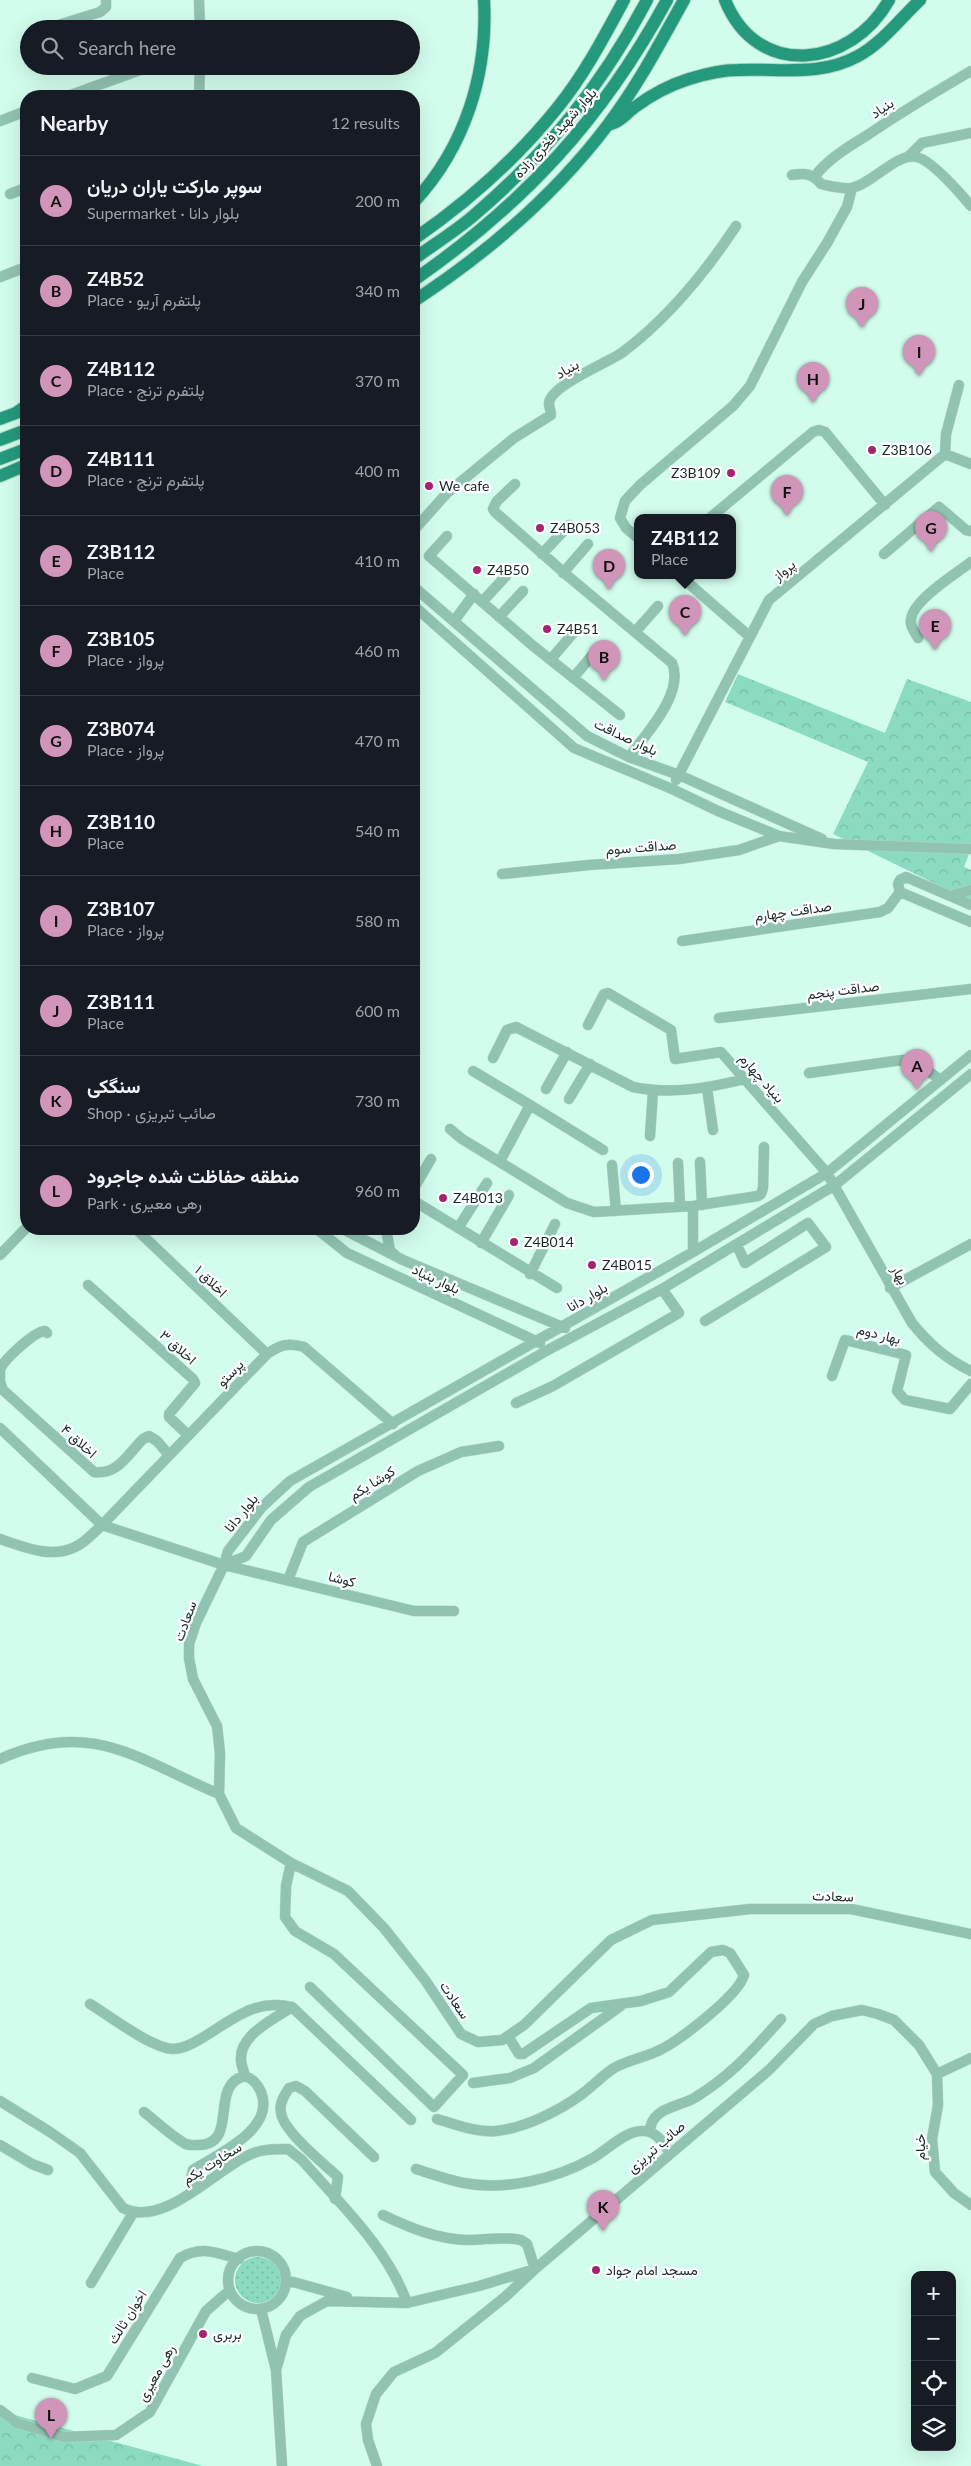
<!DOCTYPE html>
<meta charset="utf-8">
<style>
:root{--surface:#171b24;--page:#20242c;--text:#f1f3f6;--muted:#9ea1a6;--line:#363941;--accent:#d095b9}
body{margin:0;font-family:Lato,Vazirmatn,sans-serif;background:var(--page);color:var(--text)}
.controls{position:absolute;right:15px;bottom:15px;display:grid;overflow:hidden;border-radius:10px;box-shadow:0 5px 20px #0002}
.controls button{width:45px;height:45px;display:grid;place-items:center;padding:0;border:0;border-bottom:1px solid var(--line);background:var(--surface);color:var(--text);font:25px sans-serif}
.you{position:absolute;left:640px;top:1174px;width:18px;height:18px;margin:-12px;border:4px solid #fff;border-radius:50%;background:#1a73e8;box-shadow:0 0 0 8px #1a73e833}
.badge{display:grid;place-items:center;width:32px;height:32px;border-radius:50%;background:var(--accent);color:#111;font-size:16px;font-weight:700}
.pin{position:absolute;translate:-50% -41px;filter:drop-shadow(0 1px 2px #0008)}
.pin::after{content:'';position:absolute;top:26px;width:18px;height:15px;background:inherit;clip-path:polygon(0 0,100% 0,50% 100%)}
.popup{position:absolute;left:634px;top:514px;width:102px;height:65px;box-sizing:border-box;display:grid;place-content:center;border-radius:10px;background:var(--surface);filter:drop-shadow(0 1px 4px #0005);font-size:16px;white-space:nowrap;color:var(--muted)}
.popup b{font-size:19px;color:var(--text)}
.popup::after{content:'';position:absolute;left:50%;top:100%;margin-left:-10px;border:10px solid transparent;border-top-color:var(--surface)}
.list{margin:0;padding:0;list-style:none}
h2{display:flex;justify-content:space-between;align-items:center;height:65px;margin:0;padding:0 20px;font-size:21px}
h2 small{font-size:16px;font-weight:400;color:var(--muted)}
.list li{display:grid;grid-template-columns:32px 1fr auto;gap:15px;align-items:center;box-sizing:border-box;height:90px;padding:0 20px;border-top:1px solid var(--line)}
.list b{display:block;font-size:19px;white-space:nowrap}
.list p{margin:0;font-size:16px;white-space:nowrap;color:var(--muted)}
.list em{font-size:16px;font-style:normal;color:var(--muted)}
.icon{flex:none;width:28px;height:28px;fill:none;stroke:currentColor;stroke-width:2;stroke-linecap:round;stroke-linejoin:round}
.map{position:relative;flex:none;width:971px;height:2466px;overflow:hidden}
.search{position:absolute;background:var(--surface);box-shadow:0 5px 20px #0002;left:20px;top:20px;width:400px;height:55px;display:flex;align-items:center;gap:12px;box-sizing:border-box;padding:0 18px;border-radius:28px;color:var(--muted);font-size:19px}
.panel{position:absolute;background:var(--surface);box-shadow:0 5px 20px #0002;left:20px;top:90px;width:400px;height:1145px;border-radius:20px}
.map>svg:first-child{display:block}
</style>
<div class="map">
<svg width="971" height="2466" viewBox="0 0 971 2466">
<defs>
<pattern id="grass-dots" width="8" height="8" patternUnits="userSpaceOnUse" patternTransform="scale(1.25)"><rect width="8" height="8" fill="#8bdbc0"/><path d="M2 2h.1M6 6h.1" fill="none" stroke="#77bca5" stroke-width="1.8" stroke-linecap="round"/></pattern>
<pattern id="park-crowns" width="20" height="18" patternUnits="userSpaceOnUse" patternTransform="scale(1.25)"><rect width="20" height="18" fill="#8bdbc0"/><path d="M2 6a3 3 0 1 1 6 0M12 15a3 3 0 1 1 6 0" fill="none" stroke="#77bca5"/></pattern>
</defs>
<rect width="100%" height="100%" fill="#d2fded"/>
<path fill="url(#grass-dots)" d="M235 2280a23 23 0 1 1 46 0a23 23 0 1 1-46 0Z"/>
<path fill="url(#park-crowns)" d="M738,674L885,733L907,679L971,702V849L964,867L971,870V901L833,834L868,762L725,702Z
M0,2411L203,2466H0Z"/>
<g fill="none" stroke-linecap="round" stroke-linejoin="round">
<defs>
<path id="minor" d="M199,0L200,29
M46,29L100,12L106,7V0
M68,96L151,66
M199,96L200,66
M0,121L26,111
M908,157L922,143L971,133
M792,175C805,173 812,173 821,184C830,186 842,189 851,188C871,185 897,152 917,157C932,161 960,193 971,206
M815,176C828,159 848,147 866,136C900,113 935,92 971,71
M10,194L26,188
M0,277L26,267
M945,454L946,434L959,385
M515,484L497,501L493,509L495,512L569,577L672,663C685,693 646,734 629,757
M711,517L813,432L819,430L825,432L885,505
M414,530L447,493L514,438L551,415C551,412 549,407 549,403C551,385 608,363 623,352C668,318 705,273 736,226
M447,536L429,556L532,645L620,715
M638,538L626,528L620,518L625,501L640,485L733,406L750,386L802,282L827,243L847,207L852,188
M542,554L569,525
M884,554L939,507L966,530L971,531
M563,573L588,544
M679,575L749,636
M414,587L587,736L629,757L679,775L822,839
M482,602L506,576
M414,606L574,748L672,789L718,811L779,836L834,844L971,849
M499,617L523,591
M454,621L474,594
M635,632L658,606
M918,638C916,634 912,629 911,624C907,603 956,574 971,562
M551,659L575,631
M573,678L595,652
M676,780L769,600L945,454L971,464
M502,874L589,865L679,859L739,850L779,836
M950,896L971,890
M971,905L906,877L900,880L898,884L900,892L971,922
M682,941L880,912L888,908L900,892
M719,1018L971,989
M588,1025L604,994L608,993L671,1030L675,1059L721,1052L827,1173L912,1323C929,1344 946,1359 971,1371
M971,1055L827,1173L693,1252L290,1481L262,1507L228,1551L224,1565L196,1623L189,1644V1658L193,1679L217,1726L220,1753L219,1794L236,1828L291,1863L348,1891L384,1928L425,1980L461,2034L478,2042L502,2040L524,2025L611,1940L652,1920L750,1909H851L971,1934
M493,1058L507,1030L516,1027L633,1087C671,1095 708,1088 745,1079
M473,1071L530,1105L500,1161
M809,1073L902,1060H912L941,1080
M707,1088L713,1130
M546,1089L567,1052
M569,1099L590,1064
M530,1105L603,1150
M450,1129L462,1139L567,1203L594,1212L693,1206L758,1196L761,1194L763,1188L764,1147
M650,1136L653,1091
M700,1162L702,1205
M678,1163L680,1207
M612,1165L616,1211
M414,1188L431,1159
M414,1201L557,1288
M693,1206V1252
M458,1228L487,1183
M136,1229L267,1354
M317,1229L347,1253L540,1343
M343,1229L403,1260L565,1328
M386,1229L390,1251L395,1255
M481,1243L509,1195
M0,1255L26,1228
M530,1274L555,1224
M88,1285L193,1379L195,1383L169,1414V1417L188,1435
M890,1288L971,1244
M705,1321L826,1247L808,1223L745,1263L737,1245
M832,1376L845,1340L906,1355L897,1391L905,1400L950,1409L971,1384
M0,1378C0,1376 0,1373 0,1370C3,1360 35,1331 45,1331L47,1333
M0,1382L3,1390L94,1472C118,1475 127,1455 143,1439L149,1436L157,1441L169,1455
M516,1403L553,1386L679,1313L662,1289
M0,1428L102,1525L224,1565L414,1611H454
M0,1539C24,1547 51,1559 75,1547C85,1543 94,1532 102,1525L267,1354C280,1345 288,1342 304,1347L393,1424
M224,1565L246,1556L271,1520L309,1487L548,1350L662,1289L835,1185L971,1074
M288,1580L303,1542L418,1471L461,1452L499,1446
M0,1759C91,1718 137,1759 219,1794
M291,1863L286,1886L285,1917L295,1931L334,1954L463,2075L434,2107L310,1987
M90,2004C110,2016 151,2048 173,2049C183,2049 194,2043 202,2038C232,2020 255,1998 292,2007
M937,2074L971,2058
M245,2076C244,2071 241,2065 241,2060C239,2035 274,2019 292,2007L411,2120
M473,2083L510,2078L534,2068L622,2005
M0,2101L50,2132L80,2153L123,2208C163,2228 213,2172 247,2156C260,2149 274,2149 288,2149L302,2160C340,2204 387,2247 407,2303
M144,2112C157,2122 170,2135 184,2143C188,2146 194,2145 199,2145C240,2144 208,2084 245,2076C252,2078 258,2085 261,2092C276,2129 218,2154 193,2170L191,2179L196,2189
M437,2119C455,2124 476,2133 496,2131C525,2128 559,2111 582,2094C593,2086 603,2075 614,2068C628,2060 646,2057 660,2050C680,2040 739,1995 744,1975L730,1953L723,1950L711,1952L669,1992L641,2001L591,2008L523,2054H519L508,2036
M650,2132C650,2107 681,2107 696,2097C733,2074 753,2050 781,2019
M0,2145L32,2164L48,2170
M416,2169C432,2174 448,2180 464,2183C505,2191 556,2179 593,2158C607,2150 625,2131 642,2131C656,2130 663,2143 670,2153
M335,2199L338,2177C323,2163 284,2132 281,2113C279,2103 284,2096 289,2088L296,2086L305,2091L374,2157
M228 2280a29 29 0 1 1 58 0a29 29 0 1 1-58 0Z
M286,2280L347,2297
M91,2283L133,2213
M261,2309L276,2370L282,2466
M276,2370L286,2335L300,2316L327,2301L407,2303L479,2286L535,2269L769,2070L814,2024L832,2016L862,2010L878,2014L894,2020L919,2045L937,2074L938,2105L932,2139L935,2172L954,2193L971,2205
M32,2378L75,2389L107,2376L180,2258C202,2245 216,2253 239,2259
M0,2410L17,2423L64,2437L116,2435L150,2412L206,2311L230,2290
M377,2466L368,2440L366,2424L376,2394L394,2372L435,2353L505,2297L535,2269L527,2244L521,2240C503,2236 485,2240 467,2240C437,2239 410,2228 383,2215"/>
<path id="major" d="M725,0C757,80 851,68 889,0
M611,124C622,121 626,113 635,107C651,95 670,85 689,79C705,74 721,70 738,70C779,68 820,77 858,56C882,43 900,19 920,0
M414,202C465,147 488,74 484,0
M414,239C466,203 518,157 558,107C584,75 604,37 624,0
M414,259C433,245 454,232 472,217C547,153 601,87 647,0
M414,280C525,203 602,119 667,0
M414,301C487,253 554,196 607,126C637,87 660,43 684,0
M0,419L16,413L26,406
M0,440L26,430
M0,459L26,449
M0,476L26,465"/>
</defs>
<use href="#minor" stroke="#b1d7c9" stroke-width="11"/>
<use href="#major" stroke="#b1d7c9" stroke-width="14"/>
<use href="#minor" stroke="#91c3b1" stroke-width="10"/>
<use href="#major" stroke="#24997b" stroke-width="12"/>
</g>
<g fill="#a7236f" stroke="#fff" stroke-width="2">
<circle cx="872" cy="450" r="5"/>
<circle cx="731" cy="473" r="5"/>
<circle cx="429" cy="486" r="5"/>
<circle cx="540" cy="528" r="5"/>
<circle cx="477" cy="570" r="5"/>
<circle cx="547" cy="629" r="5"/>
<circle cx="443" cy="1198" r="5"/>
<circle cx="514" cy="1242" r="5"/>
<circle cx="592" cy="1265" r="5"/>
<circle cx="596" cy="2270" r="5"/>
<circle cx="203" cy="2334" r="5"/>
</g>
<g text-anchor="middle" stroke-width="4.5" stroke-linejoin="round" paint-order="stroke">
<g font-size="14" fill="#1a2b25" stroke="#fff">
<text transform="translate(882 108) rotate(-34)" y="5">بنیاد</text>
<text transform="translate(555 133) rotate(-48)" y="5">بلوار شهید فخری زاده</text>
<text transform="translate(567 369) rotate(-30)" y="5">بنیاد</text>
<text transform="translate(784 570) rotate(-39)" y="5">پرواز</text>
<text transform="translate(626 737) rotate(25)" y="5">بلوار صداقت</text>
<text transform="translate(641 847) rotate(-4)" y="5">صداقت سوم</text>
<text transform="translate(793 911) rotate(-8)" y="5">صداقت چهارم</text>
<text transform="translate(843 990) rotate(-7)" y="5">صداقت پنجم</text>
<text transform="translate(762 1078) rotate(49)" y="5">بنیاد چهارم</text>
<text transform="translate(900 1275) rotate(61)" y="5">بهار</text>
<text transform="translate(436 1279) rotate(25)" y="5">بلوار بنیاد</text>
<text transform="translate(211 1281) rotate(44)" y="5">اخلاق ۱</text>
<text transform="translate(587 1297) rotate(-30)" y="5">بلوار دانا</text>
<text transform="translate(879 1334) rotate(14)" y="5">بهار دوم</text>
<text transform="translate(178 1347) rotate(42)" y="5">اخلاق ۳</text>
<text transform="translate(230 1373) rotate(-46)" y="5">پرستو</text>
<text transform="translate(79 1441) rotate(42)" y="5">اخلاق ۴</text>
<text transform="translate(372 1483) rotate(-32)" y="5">کوشا یکم</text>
<text transform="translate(241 1513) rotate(-51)" y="5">بلوار دانا</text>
<text transform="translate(342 1579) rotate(14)" y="5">کوشا</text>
<text transform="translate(185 1621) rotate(-70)" y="5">سعادت</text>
<text transform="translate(833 1896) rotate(2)" y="5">سعادت</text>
<text transform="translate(455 2000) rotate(56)" y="5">سعادت</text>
<text transform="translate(656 2147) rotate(-41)" y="5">صائب تبریزی</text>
<text transform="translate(920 2147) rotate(-90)" y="5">خیام</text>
<text transform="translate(212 2163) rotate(-32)" y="5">سخاوت یکم</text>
<text transform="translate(127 2317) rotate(-58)" y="5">اخوان ثالث</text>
<text transform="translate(156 2373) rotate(-61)" y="5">رهی معیری</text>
</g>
<g font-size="14" fill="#1a2b25" stroke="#fff" text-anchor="start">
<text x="882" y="455">Z3B106</text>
<text x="721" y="478" text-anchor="end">Z3B109</text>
<text x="439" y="491">We cafe</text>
<text x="550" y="533">Z4B053</text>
<text x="487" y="575">Z4B50</text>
<text x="557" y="634">Z4B51</text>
<text x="453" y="1203">Z4B013</text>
<text x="524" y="1247">Z4B014</text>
<text x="602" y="1270">Z4B015</text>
<text x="606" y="2275">مسجد امام جواد</text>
<text x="213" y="2339">بربری</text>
</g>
</g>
</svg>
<div class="controls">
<button>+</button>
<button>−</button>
<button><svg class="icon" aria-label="locate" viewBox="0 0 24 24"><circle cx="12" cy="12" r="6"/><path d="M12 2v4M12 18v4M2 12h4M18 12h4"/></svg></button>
<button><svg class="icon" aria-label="layers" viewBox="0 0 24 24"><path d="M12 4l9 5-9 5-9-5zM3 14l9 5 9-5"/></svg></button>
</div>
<div class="you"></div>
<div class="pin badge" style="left:917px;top:1090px">A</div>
<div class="pin badge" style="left:604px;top:681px">B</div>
<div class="pin badge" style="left:685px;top:636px">C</div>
<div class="popup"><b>Z4B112</b>Place</div>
<div class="pin badge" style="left:609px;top:590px">D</div>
<div class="pin badge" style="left:935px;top:650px">E</div>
<div class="pin badge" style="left:787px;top:516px">F</div>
<div class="pin badge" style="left:931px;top:552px">G</div>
<div class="pin badge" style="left:813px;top:403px">H</div>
<div class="pin badge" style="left:919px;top:376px">I</div>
<div class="pin badge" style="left:862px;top:328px">J</div>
<div class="pin badge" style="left:603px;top:2231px">K</div>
<div class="pin badge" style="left:51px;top:2439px">L</div>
<div class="search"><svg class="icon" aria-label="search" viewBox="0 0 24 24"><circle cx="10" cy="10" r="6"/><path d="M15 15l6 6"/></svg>Search here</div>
<section class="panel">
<h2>Nearby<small>12 results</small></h2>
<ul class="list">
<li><span class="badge">A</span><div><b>سوپر مارکت یاران دریان</b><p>Supermarket · بلوار دانا</p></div><em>200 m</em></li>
<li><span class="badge">B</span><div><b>Z4B52</b><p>Place · پلتفرم آریو</p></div><em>340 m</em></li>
<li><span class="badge">C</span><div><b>Z4B112</b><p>Place · پلتفرم ترنج</p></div><em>370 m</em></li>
<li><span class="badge">D</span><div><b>Z4B111</b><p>Place · پلتفرم ترنج</p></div><em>400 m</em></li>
<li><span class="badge">E</span><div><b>Z3B112</b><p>Place</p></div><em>410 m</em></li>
<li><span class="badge">F</span><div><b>Z3B105</b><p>Place · پرواز</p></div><em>460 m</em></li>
<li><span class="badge">G</span><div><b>Z3B074</b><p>Place · پرواز</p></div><em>470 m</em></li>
<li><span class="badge">H</span><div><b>Z3B110</b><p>Place</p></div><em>540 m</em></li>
<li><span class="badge">I</span><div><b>Z3B107</b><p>Place · پرواز</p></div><em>580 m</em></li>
<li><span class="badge">J</span><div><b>Z3B111</b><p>Place</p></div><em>600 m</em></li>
<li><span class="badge">K</span><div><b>سنگکی</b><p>Shop · صائب تبریزی</p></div><em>730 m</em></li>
<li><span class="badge">L</span><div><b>منطقه حفاظت شده جاجرود</b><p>Park · رهی معیری</p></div><em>960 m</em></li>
</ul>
</section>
</div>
